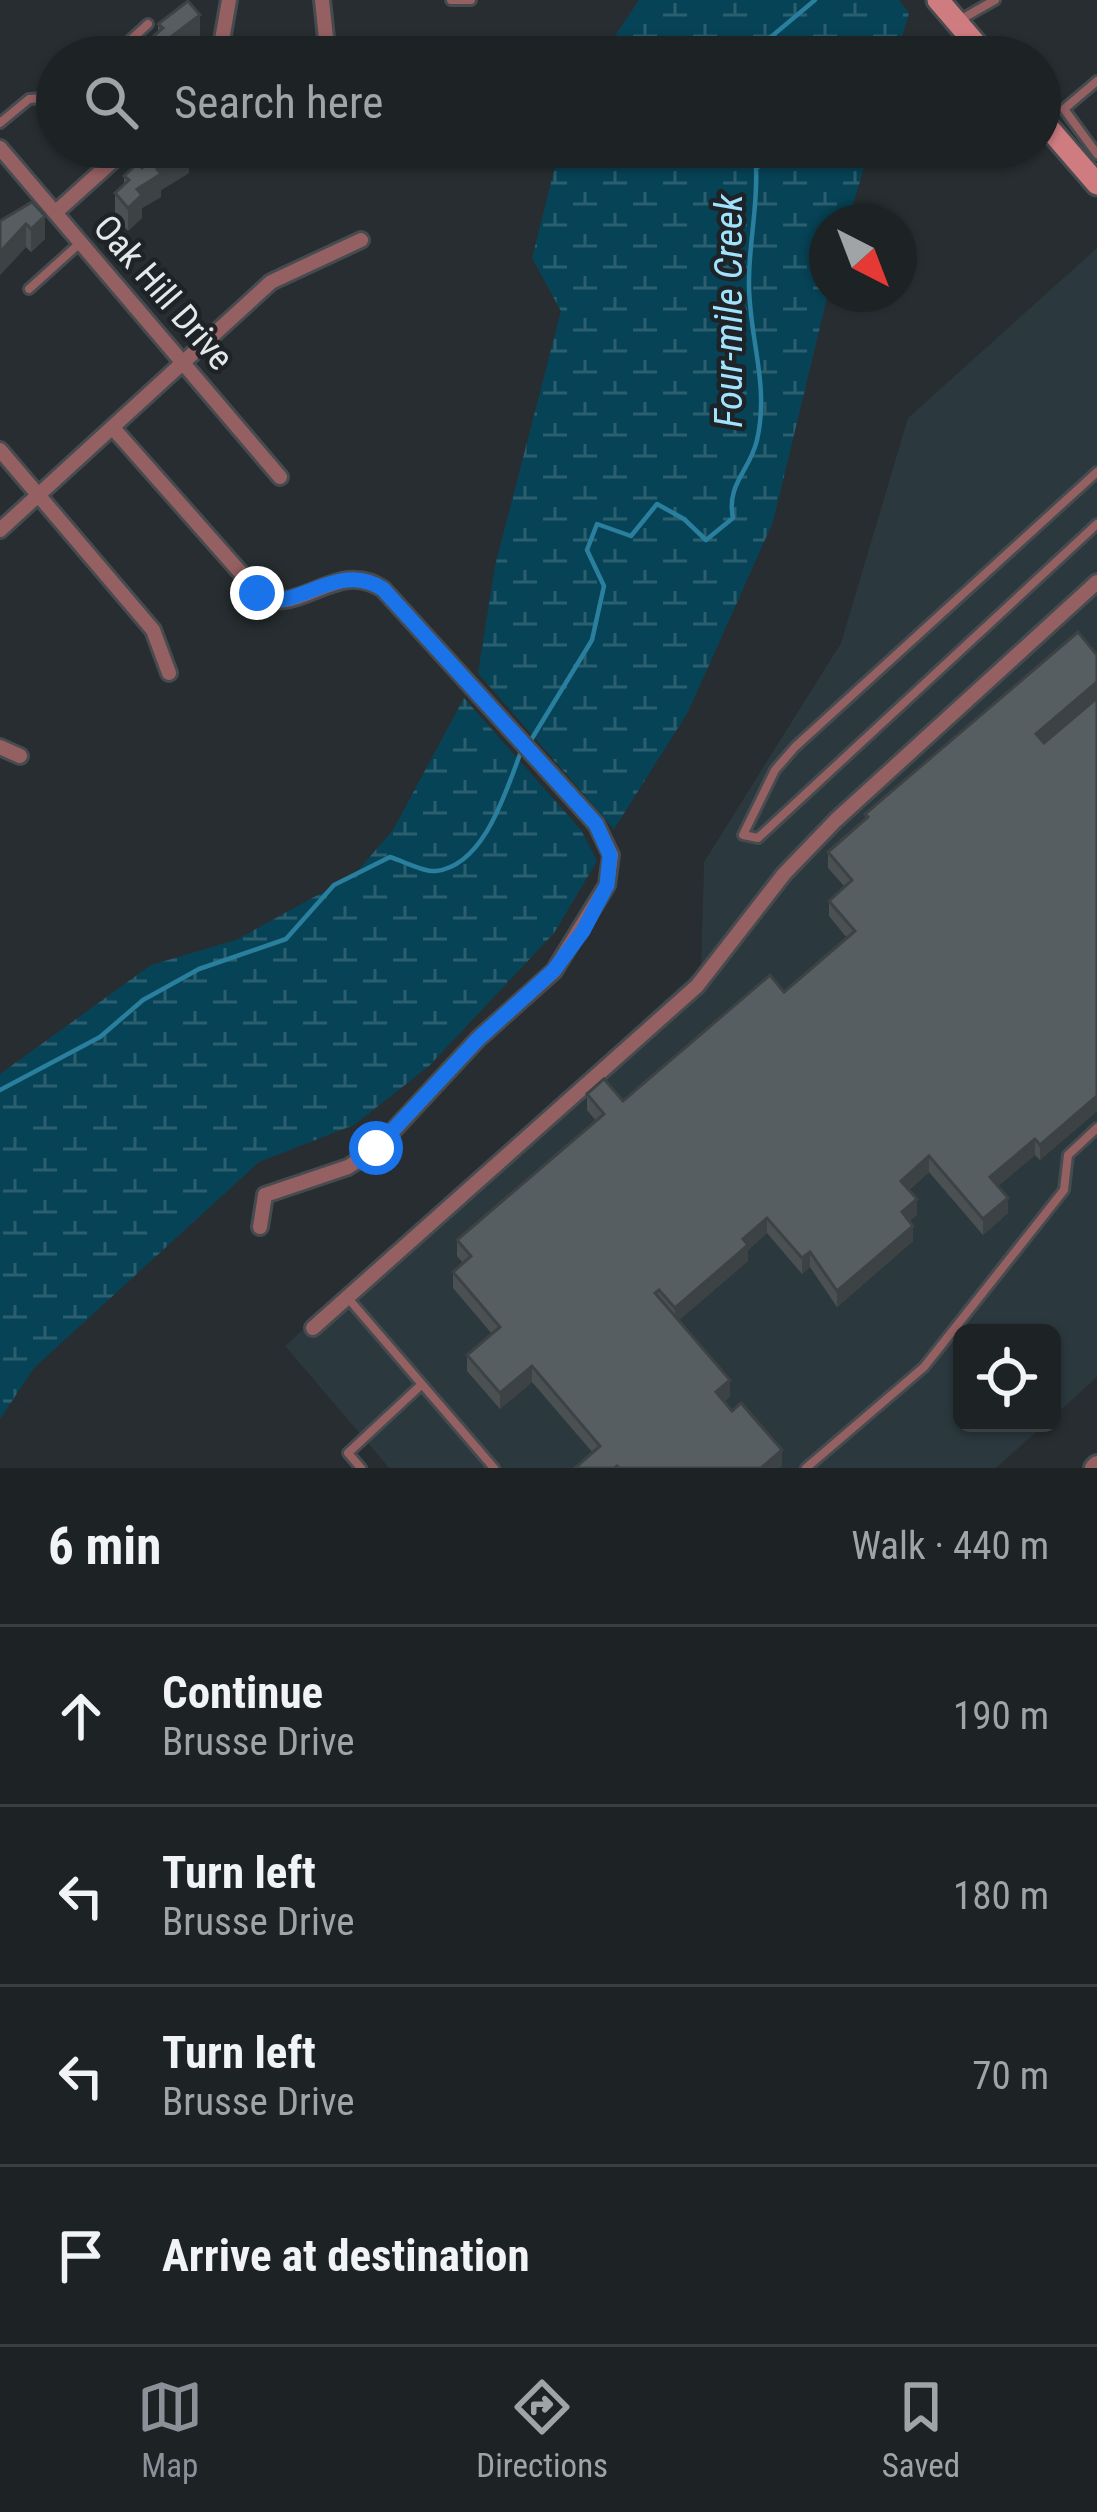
<!DOCTYPE html>
<meta charset="utf-8">
<style>
:root{--surface:#1d2224;--page:#2a2f31;--text:#f1f3f6;--muted:#a0a4a6;--line:#3b3f41;--accent:#8c9099}
body{margin:0;font-family:"Roboto Condensed",sans-serif;background:var(--page);color:var(--text)}
.controls{position:absolute;right:36px;bottom:36px;display:grid;overflow:hidden;border-radius:18px;box-shadow:0 3px 9px #0004}
.controls button{width:108px;height:108px;display:grid;place-items:center;padding:0;border:0;border-bottom:3px solid var(--line);background:var(--surface);color:var(--text);font:60px sans-serif}
.compass{position:absolute;left:809px;top:204px;width:108px;height:108px;border-radius:50%;background:var(--surface);box-shadow:0 3px 9px #0004;rotate:138deg}
.stop{position:absolute;width:36px;height:36px;margin:-27px;border:9px solid #1a73e8;border-radius:50%;background:#fff}
.stop.end{background:#1a73e8;border-color:#fff;box-shadow:0 3px 12px #0008}
.list{margin:0;padding:0;list-style:none}
h2{display:flex;justify-content:space-between;align-items:center;height:156px;margin:0;padding:0 48px;font-size:51px}
h2 small{font-size:39px;font-weight:400;color:var(--muted)}
.list li{display:grid;grid-template-columns:78px 1fr auto;gap:36px;align-items:center;box-sizing:border-box;height:180px;padding:0 48px;border-top:3px solid var(--line)}
.list b{display:block;font-size:45px;white-space:nowrap}
.list p{margin:0;font-size:39px;white-space:nowrap;color:var(--muted)}
.list em{font-size:39px;font-style:normal;color:var(--muted)}
.icon{flex:none;width:66px;height:66px;fill:none;stroke:currentColor;stroke-width:2;stroke-linecap:round;stroke-linejoin:round}
.map{position:relative;flex:none;width:1097px;height:1468px;overflow:hidden}
.search{position:absolute;background:var(--surface);box-shadow:0 3px 9px #0004;left:36px;right:36px;top:36px;height:132px;display:flex;align-items:center;gap:30px;box-sizing:border-box;padding:0 42px;border-radius:66px;color:var(--muted);font-size:45px}
.sheet{height:876px;background:var(--surface)}
nav{display:flex;justify-content:space-around;align-items:center;box-sizing:border-box;height:168px;border-top:3px solid var(--line);background:var(--surface);font-size:33px;color:var(--muted)}
nav a{display:grid;justify-items:center;gap:6px}
nav .on{color:var(--accent)}
.map>svg:first-child{display:block}
</style>
<div class="map">
<svg width="1097" height="1468" viewBox="0 0 1097 1468">
<defs>
<pattern id="wetland-marsh" width="20" height="14" patternUnits="userSpaceOnUse" patternTransform="scale(3)"><rect width="20" height="14" fill="#074356"/><path d="M1 5h8M5 5V1M11 12h8M15 12V8" fill="none" stroke="#2b5e6e"/></pattern>
</defs>
<rect width="100%" height="100%" fill="#272d30"/>
<path fill="#2b383d" d="M1097,248V1377L1052,1418V1333H962V1423H1046L996,1468H389L285,1346L701,967L704,862L841,643L908,418Z"/>
<path fill="url(#wetland-marsh)" d="M639,0H899L909,13L896,57H601Z
M560,147H870L848,222H827L828,294L773,522L688,712L614,829L478,673L495,566L561,311L532,258Z
M464,698L581,830L597,861L554,933L429,1066L354,1125L259,1162L34,1368L0,1419V1074L151,965L236,940L354,875L393,830Z"/>
<g fill="none" stroke-linecap="round" stroke-linejoin="round">
<path stroke="#297f9d" stroke-width="4.5" d="M747,57L815,0
M531,740L592,640L604,586L587,550L597,524L631,536L657,504L684,519L706,540L733,518C726,484 750,471 757,440C770,384 748,335 749,281C749,242 758,206 756,168L771,159L794,161L791,147
M0,1090L100,1037L143,1000L199,969L286,939L334,885L390,857C403,861 423,872 436,871C486,865 507,787 522,749"/>
<defs>
<path id="service" d="M451,0H471
M958,21L995,0
M112,57L148,24
M1097,81L1064,109L1097,154
M0,123L29,99L57,97
M29,289L80,243
M1097,472L795,747L775,770L743,835L758,838L1097,524
M347,1297L494,1468
M361,1468L348,1453L420,1386
M806,1468L924,1367L1064,1190L1068,1155L1097,1128"/>
<path id="minor" d="M322,0L328,57
M219,57L229,0
M0,148L280,477
M56,212L128,147
M113,428L263,598C305,612 338,559 383,589L596,824L611,855L607,885L554,971L478,1039L377,1148L348,1167L265,1195L260,1227
M0,450L153,630L169,673
M0,530L271,282L361,240
M0,747L20,756
M313,1328L697,986L784,874L836,820L1097,582"/>
<path id="tertiary" d="M1094,1468L1097,1465"/>
<path id="secondary" d="M938,0L987,57
M1040,118L1097,184"/>
</defs>
<use href="#service" stroke="#454b4e" stroke-width="14"/>
<use href="#minor" stroke="#454b4e" stroke-width="20"/>
<use href="#tertiary" stroke="#454b4e" stroke-width="24"/>
<use href="#secondary" stroke="#454b4e" stroke-width="27"/>
<use href="#service" stroke="#956062" stroke-width="8"/>
<use href="#minor" stroke="#956062" stroke-width="14"/>
<use href="#tertiary" stroke="#956062" stroke-width="18"/>
<use href="#secondary" stroke="#cf7c80" stroke-width="21"/>
</g>
<path fill="#4b5153" d="M158,24L200,38L175,57H149V40L158,32Z
M152,147H215L195,162L189,155V173L161,190V197L142,208V218L128,231L115,216V193L124,184V176L143,167V155Z
M32,202L45,239L31,252L26,247L0,275V221Z
M1097,655V1111L1040,1160L1035,1155L998,1186L1008,1213L983,1235L929,1172L909,1190L917,1215L909,1221L913,1241L837,1307L810,1267L802,1274L767,1233L748,1250V1261L679,1320L730,1396L724,1402L782,1466L779,1468H575L593,1453L532,1382L500,1409L467,1371V1355L492,1334L453,1288V1272L463,1263L457,1256V1240L596,1121L587,1110V1094L623,1101L784,992L847,938L829,916V901L845,887L828,868V852L865,820V814Z"/>
<path fill="#3d4244" d="M200,15V38L175,57H161L171,37Z
M195,147H215L195,162Z
M189,150V173L161,190V197L142,208V218L128,231V208L137,189L157,169Z
M45,216V239L31,252V229Z
M26,224V247L0,275V252Z
M1097,682V698L1036,750V734Z
M1097,1096V1111L1040,1160V1145Z
M1035,1139V1155L990,1193V1177Z
M929,1156V1172L901,1196V1181Z
M1008,1198V1213L983,1235V1219Z
M917,1199V1215L902,1228V1212Z
M767,1218V1233L748,1250V1261L675,1324V1308L743,1239Z
M913,1226V1241L837,1307V1291Z
M810,1252V1267L802,1274V1258Z
M532,1366V1382L500,1409V1393Z
M730,1380V1396L716,1408V1392Z
M782,1450V1466L779,1468H761Z"/>
<path fill="#575e61" stroke="#3d4244" stroke-width="3" d="M188,1L200,15L171,37L175,41L161,54L149,40L163,28L158,24Z
M277,47L286,57H265Z
M140,49L147,57H131Z
M152,147H187L189,150L157,169L161,174L137,189L142,195L128,208L115,193L129,180L124,176L138,163L142,168L149,162L143,155Z
M32,202L45,216L31,229L26,224L0,252V221Z
M1078,632L1097,655V682L1036,734L1044,743L1097,698V1096L1040,1145L1035,1139L990,1177L1008,1198L983,1219L929,1156L901,1181L917,1199L902,1212L913,1226L837,1291L810,1252L802,1258L767,1218L743,1239L748,1245L675,1308L659,1290L655,1293L730,1380L716,1392L732,1411L741,1403L782,1450L761,1468H619L617,1466L614,1468H575L600,1446L532,1366L500,1393L467,1355L500,1327L453,1272L471,1256L457,1240L604,1114L587,1094L604,1079L623,1101L770,975L784,992L855,931L829,901L852,880L828,852L868,817L865,814Z"/>
<g fill="none" stroke-linecap="round" stroke-linejoin="round">
<path stroke="#1a73e8" stroke-width="15" d="M257,593C291,620 334,557 383,589L596,824L610,855L607,885L583,931L554,970L478,1039L376,1148"/>
</g>
<g text-anchor="middle" stroke-width="9" stroke-linejoin="round" paint-order="stroke">
<g font-size="36" fill="#e4e8e9" stroke="#1d2326">
<text transform="translate(164 292) rotate(49)" y="13">Oak Hill Drive</text>
</g>
<g font-size="39" font-style="italic" fill="#a3e2fd" stroke="#1d2326">
<text transform="translate(728 311) rotate(-90)" y="14">Four-mile Creek</text>
</g>
</g>
</svg>
<div class="controls">
<button><svg class="icon" aria-label="locate" viewBox="0 0 24 24"><circle cx="12" cy="12" r="6"/><path d="M12 2v4M12 18v4M2 12h4M18 12h4"/></svg></button>
</div>
<svg class="compass" viewBox="-18 -18 36 36"><path d="M0-13l5 13h-10z" fill="#e53935"/><path d="M0 13l5-13h-10z" fill="#a0a4a6"/></svg>
<div class="stop" style="left:376px;top:1148px"></div>
<div class="stop end" style="left:257px;top:593px"></div>
<div class="search"><svg class="icon" aria-label="search" viewBox="0 0 24 24"><circle cx="10" cy="10" r="6"/><path d="M15 15l6 6"/></svg>Search here</div>
</div>
<section class="sheet">
<h2>6 min<small>Walk · 440 m</small></h2>
<ul class="list">
<li><svg class="icon" aria-label="ahead" viewBox="0 0 24 24"><path d="M12 20V5M6 11l6-6 6 6"/></svg><div><b>Continue</b><p>Brusse Drive</p></div><em>190 m</em></li>
<li><svg class="icon" aria-label="left" viewBox="0 0 24 24"><path d="M17 20v-9H6M10 6l-5 5 5 5"/></svg><div><b>Turn left</b><p>Brusse Drive</p></div><em>180 m</em></li>
<li><svg class="icon" aria-label="left" viewBox="0 0 24 24"><path d="M17 20v-9H6M10 6l-5 5 5 5"/></svg><div><b>Turn left</b><p>Brusse Drive</p></div><em>70 m</em></li>
<li><svg class="icon" aria-label="arrive" viewBox="0 0 24 24"><path d="M6 21V4h12l-3 4 3 4H6"/></svg><div><b>Arrive at destination</b></div></li>
</ul>
</section>
<nav>
<a class="on"><svg class="icon" aria-label="map" viewBox="0 0 24 24"><path d="M3 6l6-2 6 2 6-2v14l-6 2-6-2-6 2zM9 4v14M15 6v14"/></svg>Map</a>
<a><svg class="icon" aria-label="directions" viewBox="0 0 24 24"><path d="M12 3l9 9-9 9-9-9zM9 14v-3h6M13 9l2 2-2 2"/></svg>Directions</a>
<a><svg class="icon" aria-label="saved" viewBox="0 0 24 24"><path d="M7 4h10v16l-5-4-5 4z"/></svg>Saved</a>
</nav>
